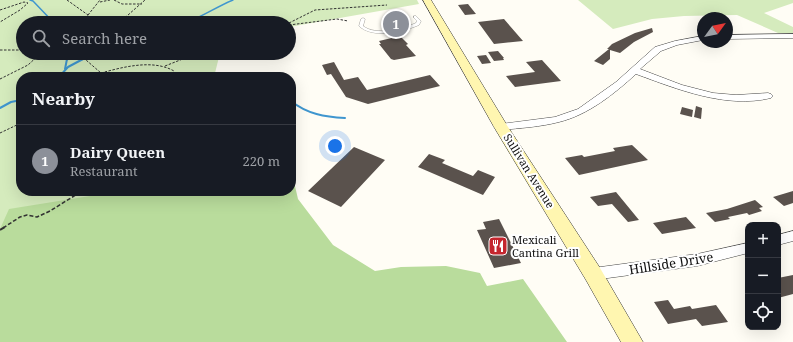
<!DOCTYPE html>
<meta charset="utf-8">
<style>
:root{--surface:#171b24;--page:#20242c;--text:#f1f3f6;--muted:#9ea1a6;--line:#363941;--accent:#8c9099}
body{margin:0;font-family:"Noto Serif",serif;background:var(--page);color:var(--text)}
.controls{position:absolute;right:12px;bottom:12px;display:grid;overflow:hidden;border-radius:8px;box-shadow:0 4px 16px #0002}
.controls button{width:36px;height:36px;display:grid;place-items:center;padding:0;border:0;border-bottom:1px solid var(--line);background:var(--surface);color:var(--text);font:20px sans-serif}
.compass{position:absolute;left:697px;top:12px;width:36px;height:36px;border-radius:50%;background:var(--surface);box-shadow:0 4px 16px #0002;rotate:57deg}
.you{position:absolute;left:335px;top:146px;width:14px;height:14px;margin:-10px;border:3px solid #fff;border-radius:50%;background:#1a73e8;box-shadow:0 0 0 6px #1a73e833}
.badge{display:grid;place-items:center;width:26px;height:26px;border-radius:50%;background:var(--accent);color:#fff;font-size:13px;font-weight:700}
.pin{position:absolute;translate:-50% -50%;border:2px solid #fff;box-shadow:0 1px 4px #0006}
.list{margin:0;padding:0;list-style:none}
h2{display:flex;justify-content:space-between;align-items:center;height:52px;margin:0;padding:0 16px;font-size:17px}
h2 small{font-size:13px;font-weight:400;color:var(--muted)}
.list li{display:grid;grid-template-columns:26px 1fr auto;gap:12px;align-items:center;box-sizing:border-box;height:72px;padding:0 16px;border-top:1px solid var(--line)}
.list b{display:block;font-size:15px;white-space:nowrap}
.list p{margin:0;font-size:13px;white-space:nowrap;color:var(--muted)}
.list em{font-size:13px;font-style:normal;color:var(--muted)}
.icon{flex:none;width:22px;height:22px;fill:none;stroke:currentColor;stroke-width:2;stroke-linecap:round;stroke-linejoin:round}
.map{position:relative;flex:none;width:793px;height:342px;overflow:hidden}
.search{position:absolute;background:var(--surface);box-shadow:0 4px 16px #0002;left:16px;top:16px;width:280px;height:44px;display:flex;align-items:center;gap:10px;box-sizing:border-box;padding:0 14px;border-radius:22px;color:var(--muted);font-size:15px}
.panel{position:absolute;background:var(--surface);box-shadow:0 4px 16px #0002;left:16px;top:72px;width:280px;height:124px;border-radius:16px}
.map>svg:first-child{display:block}
</style>
<div class="map">
<svg width="793" height="342" viewBox="0 0 793 342">
<rect width="100%" height="100%" fill="#fffdf5"/>
<path fill="#d5ebbd" d="M0,0H417L419,4L289,27V23H23V53H220L214,77H21V191H158L0,342Z
M578,0H793V3L764,13L793,27V33H778L737,15L684,16L652,19L613,29Z"/>
<path fill="#b9dc9c" d="M291,169L298,199L333,245L375,271L401,267L446,266L480,273L487,286L523,279L567,342H0V229L9,209L121,191H291Z"/>
<g fill="none" stroke-linecap="round" stroke-linejoin="round">
<path stroke="#3f96cf" stroke-width="1.5" d="M30,0L33,1L54,23
M185,23C202,17 216,7 233,0
M61,53L67,60
M80,60L104,53"/>
<path stroke="#3f96cf" stroke-width="2" d="M65,69L67,59
M59,77L68,67L83,59
M291,101C307,114 325,117 345,118
M0,108L11,102L21,100"/>
</g>
<path fill="#5a524d" d="M468,4L476,14L465,15L458,5Z
M504,19L523,41L494,44L478,22Z
M652,28L653,32L634,42L620,53L610,50V59L603,65L594,61L609,49H607L612,44L635,33Z
M400,36L408,44L406,45L416,56L394,60L391,59L379,44H381L379,41Z
M498,51L504,58H503L504,60L494,61L488,52Z
M486,55L491,63L482,64L477,56Z
M542,60L561,81L515,87L506,76L535,72L526,62Z
M334,62L344,80L358,77L367,90L430,75L440,86L368,104L346,97L331,74L327,75L322,65Z
M696,106L702,108L701,119L694,117Z
M682,107L693,110L692,117L680,114Z
M632,145L648,160L579,175L565,158L582,155L584,157L615,151L613,148Z
M354,147L385,160L341,207L308,191Z
M429,154L445,160L442,163L473,176L478,170L495,177L483,195L418,167Z
M793,191V203L784,206L773,197Z
M616,192L639,220L628,222L612,204L598,206L590,197Z
M755,200L763,207L759,208L762,211L749,215L747,213L728,217L730,219L715,222L706,213L727,209Z
M686,217L696,228L662,234L653,223Z
M499,219L521,263L494,268L477,230L486,229L483,222Z
M793,275V294L778,298V278Z
M668,300L674,309L690,306L692,309L716,305L728,322L702,326L696,319L668,324L654,302Z"/>
<g fill="none" stroke-linecap="round" stroke-linejoin="round">
<defs>
<path id="service" d="M414,16H416L421,21L419,25C403,32 373,39 359,26L361,19L363,18L365,19L363,26C376,36 402,29 416,23L417,21L414,18Z"/>
<path id="minor" d="M793,34V38L727,39V35Z
M703,36V40L677,45L661,51L640,69L682,85L713,93L736,95L768,93L771,94L773,96L771,98C726,109 677,89 636,74C614,94 588,115 559,122C540,127 520,128 501,130L496,127L501,124L555,117L578,109L616,82L655,47L675,41Z
M793,231V241L778,245V235Z
M748,243V253L697,266L593,280L588,278L586,274L588,270L593,268L697,254Z"/>
<path id="secondary" d="M423,0H431L508,127L600,268L643,342H621L586,280L494,127Z"/>
</defs>
<use href="#service" stroke="#444" stroke-width="0.5"/>
<use href="#minor" stroke="#444" stroke-width="1"/>
<use href="#secondary" stroke="#333" stroke-width="1"/>
<path stroke="#333" stroke-width="1" stroke-dasharray="2.5 1.5" stroke-linecap="butt" d="M67,0L88,15L84,23
M114,0L122,4H142
M100,2L110,0
M0,10L24,2L28,3L20,10L0,22
M88,15L100,0
M119,23L145,0
M289,23L315,10L387,5
M289,25L337,19L348,21
M0,50H23
M83,53L86,60L101,73L97,77
M165,66L198,53
M101,73C123,67 153,59 174,71L172,77
M0,79L28,65L41,53
M0,133L21,123"/>
<path stroke="#333" stroke-width="1.5" stroke-dasharray="4 2" stroke-linecap="butt" d="M3,228L20,217L27,215L37,217L50,211L82,191"/>
<path stroke="#333" stroke-width="2" stroke-dasharray="5 2.5" stroke-linecap="butt" d="M0,230L5,227"/>
<use href="#service" fill="#fff" fill-rule="evenodd"/>
<use href="#minor" fill="#fff" fill-rule="evenodd"/>
<use href="#secondary" fill="#fff6b0" fill-rule="evenodd"/>
</g>
<defs>
<symbol id="restaurant-square" viewBox="-11 -11 22 22"><rect x="-9" y="-9" width="18" height="18" rx="4" fill="#c4262e" stroke="#fff"/><path d="M-5-6h1v4h1v-4h1v4h1v-4h1v5L-1.5 .5V6h-2V.5L-5-1ZM5-6V6H3V1.5H1.5Q1.5-4 5-6Z" fill="#fff"/></symbol>
</defs>
<g fill-rule="evenodd">
<use href="#restaurant-square" x="487" y="235" width="22" height="22"/>
</g>
<g text-anchor="middle" stroke-width="4" stroke-linejoin="round" paint-order="stroke">
<g font-size="11" fill="#111" stroke="#fff">
<text transform="translate(529 171) rotate(58)" y="4">Sullivan Avenue</text>
</g>
<g font-size="11" fill="#111" stroke="#fff" text-anchor="start">
<text x="512" y="244">Mexicali<tspan x="512" dy="13">Cantina Grill</tspan></text>
</g>
<g font-size="13" fill="#111" stroke="#fff">
<text transform="translate(671 263) rotate(-9)" y="5">Hillside Drive</text>
</g>
</g>
</svg>
<div class="controls">
<button>+</button>
<button>−</button>
<button><svg class="icon" aria-label="locate" viewBox="0 0 24 24"><circle cx="12" cy="12" r="6"/><path d="M12 2v4M12 18v4M2 12h4M18 12h4"/></svg></button>
</div>
<svg class="compass" viewBox="-18 -18 36 36"><path d="M0-13l5 13h-10z" fill="#e53935"/><path d="M0 13l5-13h-10z" fill="#9ea1a6"/></svg>
<div class="you"></div>
<div class="pin badge" style="left:396px;top:24px">1</div>
<div class="search"><svg class="icon" aria-label="search" viewBox="0 0 24 24"><circle cx="10" cy="10" r="6"/><path d="M15 15l6 6"/></svg>Search here</div>
<section class="panel">
<h2>Nearby<small></small></h2>
<ul class="list">
<li><span class="badge">1</span><div><b>Dairy Queen</b><p>Restaurant</p></div><em>220 m</em></li>
</ul>
</section>
</div>
